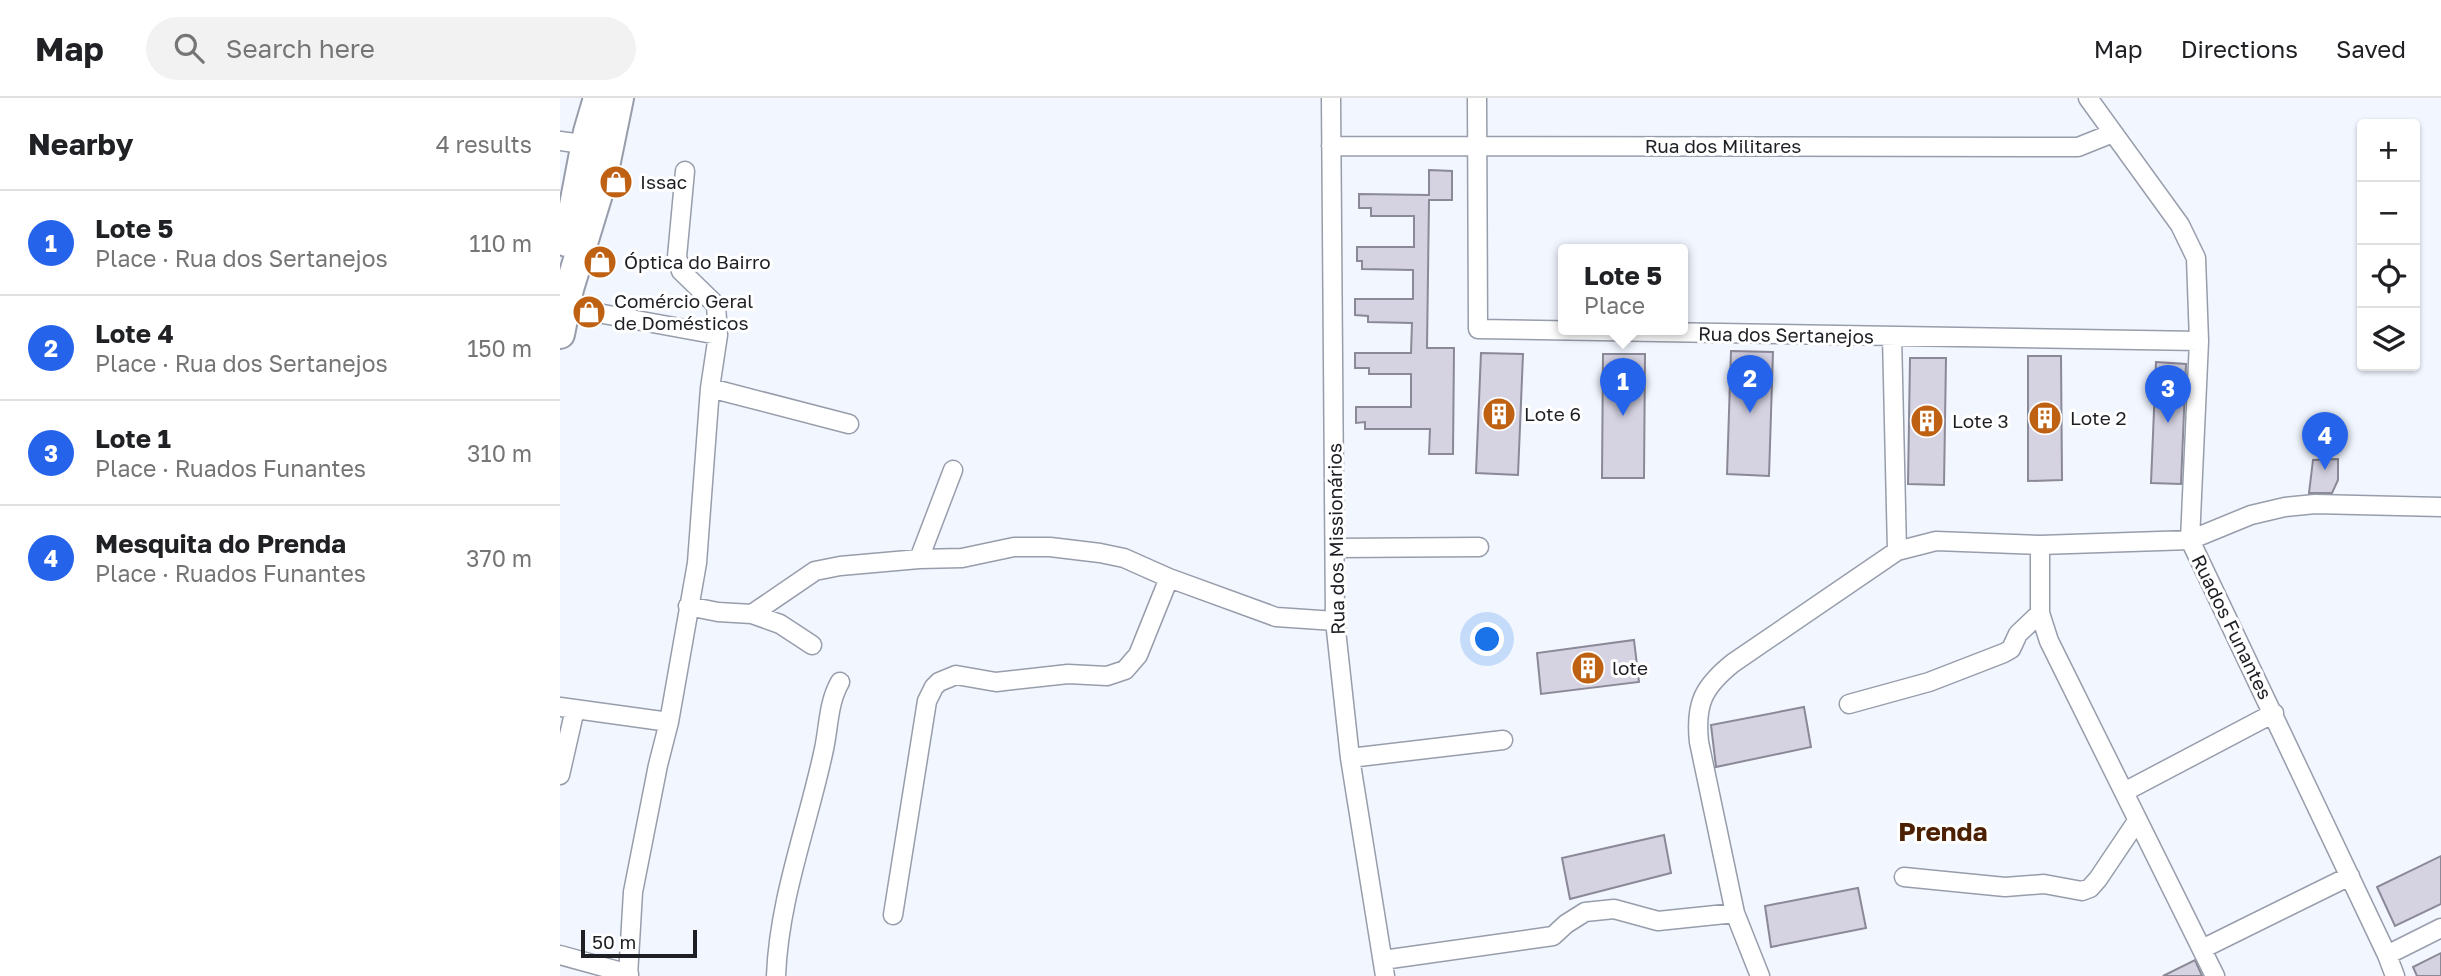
<!DOCTYPE html>
<meta charset="utf-8">
<style>
:root{--surface:#fff;--page:#f2f2f2;--text:#202124;--muted:#757577;--line:#e0e0e0;--accent:#2563eb}
body{margin:0;font-family:"Golos Text",sans-serif;background:var(--page);color:var(--text)}
.controls{position:absolute;right:21px;top:21px;display:grid;overflow:hidden;border-radius:7px;box-shadow:0 2px 5px #0004}
.controls button{width:63px;height:63px;display:grid;place-items:center;padding:0;border:0;border-bottom:2px solid var(--line);background:var(--surface);color:var(--text);font:35px sans-serif}
.scale{position:absolute;left:21px;bottom:18px;width:116px;box-sizing:border-box;padding-left:7px;border:4px solid #1d1f24;border-top:0;font-size:19px;line-height:24px;white-space:nowrap;color:#1d1f24;-webkit-text-stroke:5px #fff;paint-order:stroke}
.you{position:absolute;left:928px;top:542px;width:24px;height:24px;margin:-18px;border:5px solid #fff;border-radius:50%;background:#1a73e8;box-shadow:0 0 0 10px #1a73e833}
.badge{display:grid;place-items:center;width:46px;height:46px;border-radius:50%;background:var(--accent);color:#fff;font-size:23px;font-weight:700}
.pin{position:absolute;translate:-50% -58px;filter:drop-shadow(0 2px 4px #0008)}
.pin::after{content:'';position:absolute;top:37px;width:24px;height:21px;background:inherit;clip-path:polygon(0 0,100% 0,50% 100%)}
.popup{position:absolute;left:998px;top:146px;width:130px;height:91px;box-sizing:border-box;display:grid;place-content:center;border-radius:7px;background:var(--surface);filter:drop-shadow(0 2px 5px #0005);font-size:23px;white-space:nowrap;color:var(--muted)}
.popup b{font-size:26px;color:var(--text)}
.popup::after{content:'';position:absolute;left:50%;top:100%;margin-left:-14px;border:14px solid transparent;border-top-color:var(--surface)}
.list{margin:0;padding:0;list-style:none}
h2{display:flex;justify-content:space-between;align-items:center;height:91px;margin:0;padding:0 28px;font-size:30px}
h2 small{font-size:23px;font-weight:400;color:var(--muted)}
.list li{display:grid;grid-template-columns:46px 1fr auto;gap:21px;align-items:center;box-sizing:border-box;height:105px;padding:0 28px;border-top:2px solid var(--line)}
.list b{display:block;font-size:26px;white-space:nowrap}
.list p{margin:0;font-size:23px;white-space:nowrap;color:var(--muted)}
.list em{font-size:23px;font-style:normal;color:var(--muted)}
.icon{flex:none;width:38px;height:38px;fill:none;stroke:currentColor;stroke-width:2;stroke-linecap:round;stroke-linejoin:round}
.map{position:relative;flex:none;width:1881px;height:878px;overflow:hidden}
header{display:flex;align-items:center;gap:42px;box-sizing:border-box;height:98px;padding:0 35px;background:var(--surface);border-bottom:2px solid var(--line)}
header strong{font-size:33px}
nav{display:flex;gap:38px;margin-inline-start:auto;font-size:24px}
.search{width:490px;height:63px;background:var(--page);display:flex;align-items:center;gap:18px;box-sizing:border-box;padding:0 24px;border-radius:38px;color:var(--muted);font-size:26px}
main{display:flex}
aside{flex:1;background:var(--surface)}
.map>svg:first-child{display:block}
</style>
<header>
<strong>Map</strong>
<div class="search"><svg class="icon" aria-label="search" viewBox="0 0 24 24"><circle cx="10" cy="10" r="6"/><path d="M15 15l6 6"/></svg>Search here</div>
<nav><a>Map</a><a>Directions</a><a>Saved</a></nav>
</header>
<main>
<aside>
<h2>Nearby<small>4 results</small></h2>
<ul class="list">
<li><span class="badge">1</span><div><b>Lote 5</b><p>Place · Rua dos Sertanejos</p></div><em>110 m</em></li>
<li><span class="badge">2</span><div><b>Lote 4</b><p>Place · Rua dos Sertanejos</p></div><em>150 m</em></li>
<li><span class="badge">3</span><div><b>Lote 1</b><p>Place · Ruados Funantes</p></div><em>310 m</em></li>
<li><span class="badge">4</span><div><b>Mesquita do Prenda</b><p>Place · Ruados Funantes</p></div><em>370 m</em></li>
</ul>
</aside>
<div class="map">
<svg width="1881" height="878" viewBox="0 0 1881 878">
<rect width="100%" height="100%" fill="#f1f6ff"/>
<path fill="#d5d2e2" stroke="#8b8897" stroke-width="2" d="M869,72L892,73V102H869L867,250H894L893,356H869L870,331H805V324L796,325V309H851V276H809V270H795V255H851L852,225L808,224V218L795,217V201H853V172L802,171V163H797V149H854V118H811V110H799V96L869,97Z
M1171,253L1213,254L1209,378L1167,376Z
M921,255L963,256L958,377L916,375Z
M1043,256H1085L1084,380H1042Z
M1468,258H1501L1502,382L1468,383Z
M1350,260H1386L1384,387L1348,386Z
M1596,264L1626,266L1621,386L1591,385Z
M1778,361V382L1772,395H1749L1753,362Z
M1074,542L1079,584L981,596L977,555Z
M1244,609L1251,649L1156,669L1151,627Z
M1104,737L1111,775L1010,801L1002,760Z
M1881,758V806L1835,828L1817,789Z
M1298,790L1306,830L1211,849L1205,808Z
M1881,855V878H1857L1853,869Z
M1635,862L1642,878H1603Z"/>
<g fill="none" stroke-linecap="round" stroke-linejoin="round">
<defs>
<path id="minor" d="M771,0L775,523L790,660L825,878
M917,0L918,231L1639,243
M1528,0L1620,127L1636,160L1639,243L1630,442L1827,857L1835,878
M0,43L15,45
M771,48L1518,49L1553,35
M125,73L117,159L121,173L156,207L158,237
M5,209L158,237L150,290L137,465L109,624L98,667L73,794L68,878
M1332,238L1337,453
M150,290L289,326
M1480,447V515L1489,543L1655,878
M776,450L919,449
M359,461L393,372
M128,508L158,514L192,516L255,473L280,468L359,461L402,460L454,449H490L540,455L564,460L609,480L716,519L775,523
M192,516L220,526L252,547
M1289,606L1369,584L1444,555L1451,551L1458,536L1480,515
M0,609L109,624
M790,660L943,642
M0,677L15,611
M1564,694L1714,615
M1344,779L1445,789L1484,786L1522,793L1530,790L1538,781L1577,723
M333,817L367,603L374,589L379,584L396,577L436,584L508,576L547,578L565,572L578,557L609,480
M1642,851L1790,778
M0,857L69,876
M1827,857L1881,830
M823,862L993,838L1006,826L1025,814L1054,811L1098,823L1175,815
M216,878C219,800 248,727 264,651C269,628 268,605 280,584
M1200,878L1175,815L1139,644C1135,606 1143,589 1173,565L1337,453L1376,443L1480,447L1630,442L1691,417L1725,409L1755,406L1881,409"/>
<path id="primary" d="M7,144L28,34L38,0
M0,236L9,191L42,83L59,0"/>
</defs>
<use href="#minor" stroke="#979dab" stroke-width="21"/>
<use href="#primary" stroke="#979dab" stroke-width="32"/>
<use href="#minor" stroke="#fff" stroke-width="18"/>
<use href="#primary" stroke="#fff" stroke-width="28"/>
</g>
<defs>
<symbol id="shop-disc" viewBox="-11 -11 22 22"><circle r="9.5" fill="#bf6113" stroke="#fff"/><path d="M-5-2.5h2.3a2.7 3.5 0 0 1 5.4 0H5L5.5 6h-11ZM-1.5-2.5h3a1.5 2.3 0 0 0-3 0Z" fill="#fff"/></symbol>
<symbol id="building-disc" viewBox="-11 -11 22 22"><circle r="9.5" fill="#bf6113" stroke="#fff"/><path d="M-4-6H4V6H1V3H-1V6H-4ZM-2.5-4.3h1.7v1.8h-1.7ZM.8-4.3h1.7v1.8H.8ZM-2.5-1h1.7V.8h-1.7ZM.8-1h1.7V.8H.8Z" fill="#fff"/></symbol>
</defs>
<g fill-rule="evenodd">
<use href="#shop-disc" x="37" y="65" width="38" height="38"/>
<use href="#shop-disc" x="21" y="145" width="38" height="38"/>
<use href="#shop-disc" x="10" y="195" width="38" height="38"/>
<use href="#building-disc" x="920" y="297" width="38" height="38"/>
<use href="#building-disc" x="1466" y="301" width="38" height="38"/>
<use href="#building-disc" x="1348" y="304" width="38" height="38"/>
<use href="#building-disc" x="1009" y="551" width="38" height="38"/>
</g>
<g text-anchor="middle" stroke-width="6" stroke-linejoin="round" paint-order="stroke">
<g font-size="19" fill="#1d1f24" stroke="#fff">
<text x="1163" y="55">Rua dos Militares</text>
<text transform="translate(1226 237) rotate(1)" y="7">Rua dos Sertanejos</text>
<text transform="translate(776 441) rotate(-91)" y="7">Rua dos Missionários</text>
<text transform="translate(1672 529) rotate(64)" y="7">Ruados Funantes</text>
</g>
<g font-size="19" fill="#1d1f24" stroke="#fff" text-anchor="start">
<text x="80" y="91">Issac</text>
<text x="64" y="171">Óptica do Bairro</text>
<text x="54" y="210">Comércio Geral<tspan x="54" dy="22">de Domésticos</tspan></text>
<text x="964" y="323">Lote 6</text>
<text x="1510" y="327">Lote 2</text>
<text x="1392" y="330">Lote 3</text>
<text x="1052" y="577">lote</text>
</g>
<g font-size="26" font-weight="bold" fill="#4c2000" stroke="#fff">
<text x="1383" y="743">Prenda</text>
</g>
</g>
</svg>
<div class="controls">
<button>+</button>
<button>−</button>
<button><svg class="icon" aria-label="locate" viewBox="0 0 24 24"><circle cx="12" cy="12" r="6"/><path d="M12 2v4M12 18v4M2 12h4M18 12h4"/></svg></button>
<button><svg class="icon" aria-label="layers" viewBox="0 0 24 24"><path d="M12 4l9 5-9 5-9-5zM3 14l9 5 9-5"/></svg></button>
</div>
<div class="scale">50 m</div>
<div class="you"></div>
<div class="pin badge" style="left:1063px;top:318px">1</div>
<div class="popup"><b>Lote 5</b>Place</div>
<div class="pin badge" style="left:1190px;top:315px">2</div>
<div class="pin badge" style="left:1608px;top:325px">3</div>
<div class="pin badge" style="left:1765px;top:372px">4</div>
</div>
</main>
